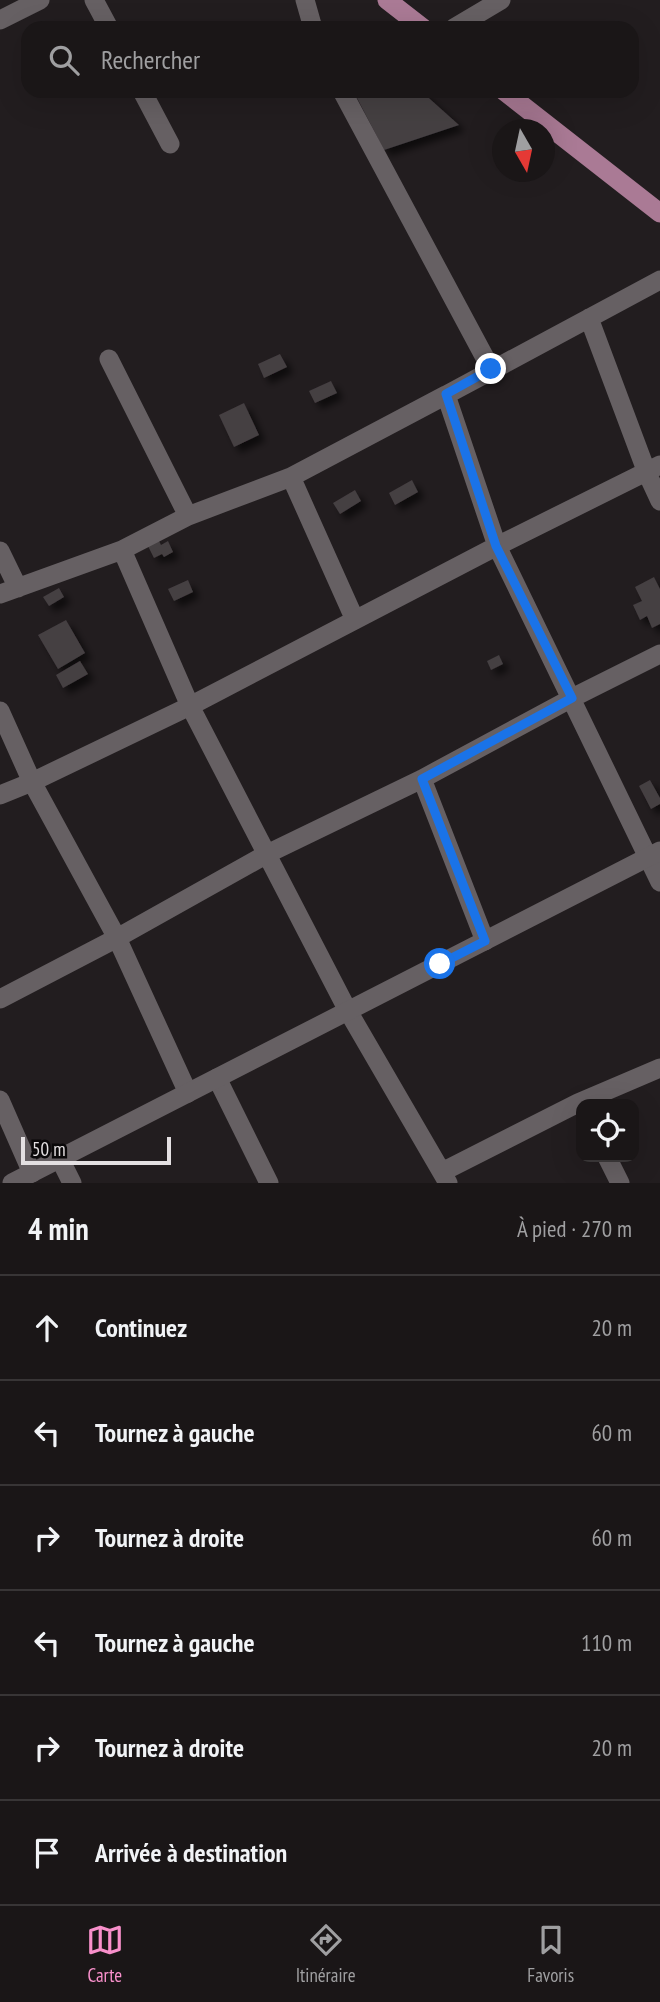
<!DOCTYPE html>
<html lang="fr">
<meta charset="utf-8">
<style>
:root{--surface:#1a1617;--page:#272324;--text:#f1f3f6;--muted:#9f9fa1;--line:#383536;--accent:#f890cb}
body{margin:0;font-family:"PT Sans Narrow",sans-serif;background:var(--page);color:var(--text)}
.controls{position:absolute;right:21px;bottom:21px;display:grid;overflow:hidden;border-radius:14px;box-shadow:0 7px 28px #0002}
.controls button{width:63px;height:63px;display:grid;place-items:center;padding:0;border:0;border-bottom:2px solid var(--line);background:var(--surface);color:var(--text);font:35px sans-serif}
.compass{position:absolute;left:492px;top:119px;width:63px;height:63px;border-radius:50%;background:var(--surface);box-shadow:0 7px 28px #0002;rotate:171deg}
.scale{position:absolute;left:21px;bottom:18px;width:150px;box-sizing:border-box;padding-left:7px;border:4px solid #e4e0e2;border-top:0;font-size:19px;line-height:24px;white-space:nowrap;color:#e4e0e2;-webkit-text-stroke:5px #0a0809;paint-order:stroke}
.stop{position:absolute;width:21px;height:21px;margin:-16px;border:5px solid #1a73e8;border-radius:50%;background:#fff}
.stop.end{background:#1a73e8;border-color:#fff;box-shadow:0 2px 7px #0008}
.list{margin:0;padding:0;list-style:none}
h2{display:flex;justify-content:space-between;align-items:center;height:91px;margin:0;padding:0 28px;font-size:30px}
h2 small{font-size:23px;font-weight:400;color:var(--muted)}
.list li{display:grid;grid-template-columns:46px 1fr auto;gap:21px;align-items:center;box-sizing:border-box;height:105px;padding:0 28px;border-top:2px solid var(--line)}
.list b{display:block;font-size:26px;white-space:nowrap}
.list em{font-size:23px;font-style:normal;color:var(--muted)}
.icon{flex:none;width:38px;height:38px;fill:none;stroke:currentColor;stroke-width:2;stroke-linecap:round;stroke-linejoin:round}
.map{position:relative;flex:none;width:660px;height:1183px;overflow:hidden}
.search{position:absolute;background:var(--surface);box-shadow:0 7px 28px #0002;left:21px;right:21px;top:21px;height:77px;display:flex;align-items:center;gap:18px;box-sizing:border-box;padding:0 24px;border-radius:21px;color:var(--muted);font-size:26px}
.sheet{height:721px;background:var(--surface)}
nav{display:flex;justify-content:space-around;align-items:center;box-sizing:border-box;height:98px;border-top:2px solid var(--line);background:var(--surface);font-size:19px;color:var(--muted)}
nav a{display:grid;justify-items:center;gap:4px}
nav .on{color:var(--accent)}
.map>svg:first-child{display:block}
</style>
<div class="map">
<svg width="660" height="1183" viewBox="0 0 660 1183">
<defs>
<filter id="shadow"><feDropShadow dx="6" dy="6" stdDeviation="3.5" flood-color="#0009"/></filter>
</defs>
<rect width="100%" height="100%" fill="#221d1f"/>
<path fill="#453f42" filter="url(#shadow)" d="M362,91H421L459,125L384,150L355,94Z
M280,354L287,367L264,378L258,364Z
M331,381L337,393L315,403L309,391Z
M244,403L259,435L234,447L219,415Z
M412,480L418,492L395,505L389,493Z
M355,490L361,501L340,514L333,503Z
M158,539L161,545L168,541L173,552L164,557L162,554L154,558L147,544Z
M654,577L660,589V624L652,628L647,616L640,620L633,605L642,601L635,587Z
M188,580L193,592L174,601L168,589Z
M59,588L64,597L49,606L43,597Z
M66,620L85,653L58,669L38,635Z
M499,655L503,664L491,670L487,661Z
M80,661L88,674L63,688L56,675Z
M650,780L660,798V804L651,809L639,786Z"/>
<g fill="none" stroke-linecap="round" stroke-linejoin="round">
<path stroke="#666063" stroke-width="19" d="M94,0L109,28
M305,0L313,28
M0,20L40,0
M454,28L501,0
M142,91L170,144
M342,91L491,369
M589,318L647,473L660,501
M109,359L188,516
M446,395L660,280
M291,477L355,620
M122,550L190,706L348,1011L448,1183
M0,551L18,588
M0,594L122,550L188,516L291,477L446,395L497,546L660,882
M0,711L32,782L117,938L188,1093
M422,779L485,941
M0,795L32,782L190,706L497,546L660,465
M0,999L117,938L267,854L422,779L572,698L660,654
M217,1078L269,1183
M0,1100L32,1173
M607,1157L620,1183
M60,1159L72,1183
M442,1172L578,1103L660,1068"/>
<path stroke="#666063" stroke-width="19" d="M12,1183L660,851"/>
<path stroke="#aa7a95" stroke-width="19" d="M387,0L423,28
M504,91L660,213"/>
</g>
<g fill="none" stroke-linecap="round" stroke-linejoin="round">
<path stroke="#1a73e8" stroke-width="9" d="M440,964L485,941L422,779L572,698L496,546L446,394L491,369"/>
</g>
</svg>
<div class="controls">
<button><svg class="icon" aria-label="locate" viewBox="0 0 24 24"><circle cx="12" cy="12" r="6"/><path d="M12 2v4M12 18v4M2 12h4M18 12h4"/></svg></button>
</div>
<svg class="compass" viewBox="-18 -18 36 36"><path d="M0-13l5 13h-10z" fill="#e53935"/><path d="M0 13l5-13h-10z" fill="#9f9fa1"/></svg>
<div class="scale">50 m</div>
<div class="stop" style="left:440px;top:964px"></div>
<div class="stop end" style="left:491px;top:369px"></div>
<div class="search"><svg class="icon" aria-label="search" viewBox="0 0 24 24"><circle cx="10" cy="10" r="6"/><path d="M15 15l6 6"/></svg>Rechercher</div>
</div>
<section class="sheet">
<h2>4 min<small>À pied · 270 m</small></h2>
<ul class="list">
<li><svg class="icon" aria-label="ahead" viewBox="0 0 24 24"><path d="M12 20V5M6 11l6-6 6 6"/></svg><div><b>Continuez</b></div><em>20 m</em></li>
<li><svg class="icon" aria-label="left" viewBox="0 0 24 24"><path d="M17 20v-9H6M10 6l-5 5 5 5"/></svg><div><b>Tournez à gauche</b></div><em>60 m</em></li>
<li><svg class="icon" aria-label="right" viewBox="0 0 24 24"><path d="M7 20v-9h11M14 6l5 5-5 5"/></svg><div><b>Tournez à droite</b></div><em>60 m</em></li>
<li><svg class="icon" aria-label="left" viewBox="0 0 24 24"><path d="M17 20v-9H6M10 6l-5 5 5 5"/></svg><div><b>Tournez à gauche</b></div><em>110 m</em></li>
<li><svg class="icon" aria-label="right" viewBox="0 0 24 24"><path d="M7 20v-9h11M14 6l5 5-5 5"/></svg><div><b>Tournez à droite</b></div><em>20 m</em></li>
<li><svg class="icon" aria-label="arrive" viewBox="0 0 24 24"><path d="M6 21V4h12l-3 4 3 4H6"/></svg><div><b>Arrivée à destination</b></div></li>
</ul>
</section>
<nav>
<a class="on"><svg class="icon" aria-label="map" viewBox="0 0 24 24"><path d="M3 6l6-2 6 2 6-2v14l-6 2-6-2-6 2zM9 4v14M15 6v14"/></svg>Carte</a>
<a><svg class="icon" aria-label="directions" viewBox="0 0 24 24"><path d="M12 3l9 9-9 9-9-9zM9 14v-3h6M13 9l2 2-2 2"/></svg>Itinéraire</a>
<a><svg class="icon" aria-label="saved" viewBox="0 0 24 24"><path d="M7 4h10v16l-5-4-5 4z"/></svg>Favoris</a>
</nav>
